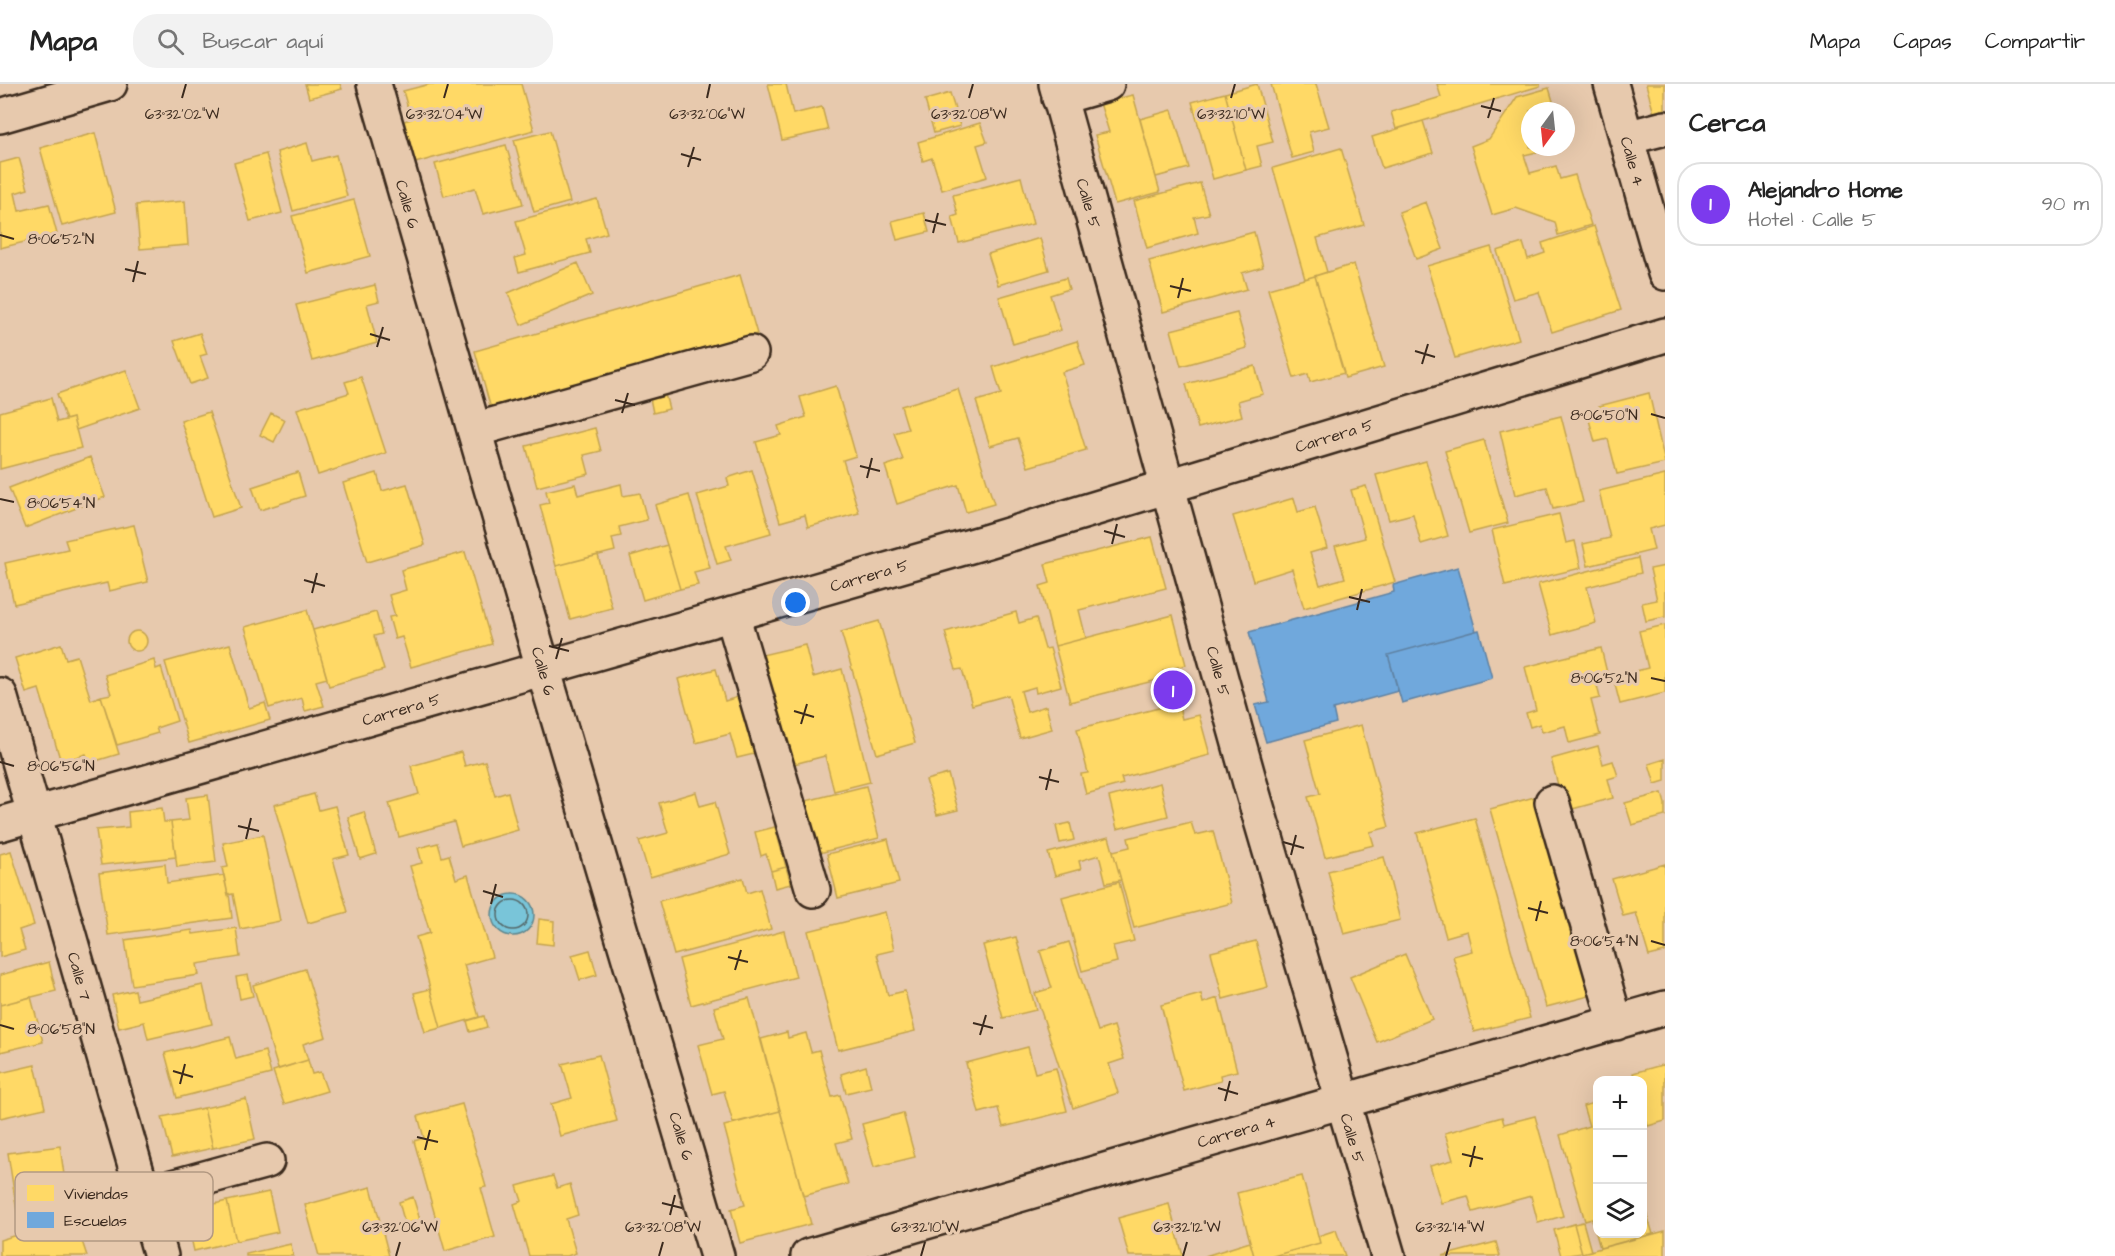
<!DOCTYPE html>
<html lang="es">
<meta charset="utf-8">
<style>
:root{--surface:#fff;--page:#f2f2f2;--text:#222;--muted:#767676;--line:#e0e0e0;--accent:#7c3aed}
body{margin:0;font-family:"Architects Daughter",sans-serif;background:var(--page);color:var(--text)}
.controls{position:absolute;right:18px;bottom:18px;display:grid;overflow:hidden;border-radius:12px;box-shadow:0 6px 24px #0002}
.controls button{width:54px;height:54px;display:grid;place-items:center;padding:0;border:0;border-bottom:2px solid var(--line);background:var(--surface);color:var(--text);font:30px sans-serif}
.compass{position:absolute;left:1521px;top:18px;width:54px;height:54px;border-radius:50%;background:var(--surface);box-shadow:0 6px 24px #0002;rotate:195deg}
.you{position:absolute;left:796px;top:519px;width:21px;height:21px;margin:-15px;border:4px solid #fff;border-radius:50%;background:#1a73e8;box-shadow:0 0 0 9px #1a73e833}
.badge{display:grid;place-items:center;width:39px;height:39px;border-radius:50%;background:var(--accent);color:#fff;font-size:20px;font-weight:700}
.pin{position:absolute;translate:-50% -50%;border:3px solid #fff;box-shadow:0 2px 6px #0006}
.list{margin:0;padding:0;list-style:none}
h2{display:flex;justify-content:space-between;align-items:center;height:78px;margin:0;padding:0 24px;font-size:26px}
h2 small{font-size:20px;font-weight:400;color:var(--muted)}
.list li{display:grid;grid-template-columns:39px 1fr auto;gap:18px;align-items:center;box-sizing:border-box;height:84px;margin:0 12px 12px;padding:0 12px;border:2px solid var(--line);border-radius:24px}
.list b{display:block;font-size:22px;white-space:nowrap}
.list p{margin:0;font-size:20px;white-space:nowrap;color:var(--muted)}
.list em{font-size:20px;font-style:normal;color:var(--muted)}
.icon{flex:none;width:33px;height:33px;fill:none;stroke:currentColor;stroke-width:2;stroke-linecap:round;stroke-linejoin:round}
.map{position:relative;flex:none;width:1665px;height:1172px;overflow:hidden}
header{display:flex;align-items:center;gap:36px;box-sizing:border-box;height:84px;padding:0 30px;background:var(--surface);border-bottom:2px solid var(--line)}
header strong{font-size:28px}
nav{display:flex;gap:33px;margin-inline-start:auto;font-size:21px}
.search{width:420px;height:54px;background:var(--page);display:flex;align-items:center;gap:15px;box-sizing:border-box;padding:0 21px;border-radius:24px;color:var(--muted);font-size:22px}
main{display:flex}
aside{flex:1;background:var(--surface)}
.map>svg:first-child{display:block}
</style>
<header>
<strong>Mapa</strong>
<div class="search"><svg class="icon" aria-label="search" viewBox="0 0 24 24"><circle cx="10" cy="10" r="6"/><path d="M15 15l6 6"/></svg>Buscar aquí</div>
<nav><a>Mapa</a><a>Capas</a><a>Compartir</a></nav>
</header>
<main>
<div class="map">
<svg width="1665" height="1172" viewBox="0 0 1665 1172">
<rect width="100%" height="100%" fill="#e7c9ad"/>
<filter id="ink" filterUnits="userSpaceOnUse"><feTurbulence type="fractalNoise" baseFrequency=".0167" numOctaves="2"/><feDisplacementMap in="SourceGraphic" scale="12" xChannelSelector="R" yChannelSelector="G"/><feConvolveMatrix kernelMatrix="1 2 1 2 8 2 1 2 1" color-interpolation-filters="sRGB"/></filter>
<g filter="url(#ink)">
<path fill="#79c5d9" stroke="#60878e" stroke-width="1.5" d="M492 831a21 21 0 1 1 42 0a21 21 0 1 1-42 0Z"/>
<path fill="#ffd966" stroke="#c4a450" stroke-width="1.5" d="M305,0H340L342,5L309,14Z
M430,0H521L534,46L415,79L404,37L411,35L403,7Z
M768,0H786L793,30L822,23L828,46L782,56Z
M1257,0L1273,58L1257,62L1262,82L1246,86L1225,9Z
M1271,0H1316L1329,43L1309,48L1314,68L1292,74Z
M1437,0H1540V2L1396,45L1391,28L1441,13Z
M1646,0H1665V34L1656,37Z
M1549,4L1556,27H1530V63H1541L1537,68L1524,71L1530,89L1556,82L1560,95L1575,91L1591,141L1558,151L1555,138L1516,124L1492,131L1471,62L1489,55L1517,13Z
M950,9L960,42L934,49L925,16Z
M1225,9L1246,86L1213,95L1192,18Z
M1133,11L1160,108L1115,120L1095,51L1109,48L1100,19Z
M1172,26L1189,84L1156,93L1140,35Z
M1423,37L1433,69L1382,84L1372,53Z
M980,39L987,58L977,61L987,93L942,106L932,74L923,77L918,58Z
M550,47L570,118L534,128L514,56Z
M95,49L116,128L62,142L40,64Z
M307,59L312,77L336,71L347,112L293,127L277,68Z
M506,61L523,120L483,130L475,104L444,112L435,80Z
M1341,64L1364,141L1317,154L1327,188L1305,195L1273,84Z
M266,70L282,129L250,137L234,79Z
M19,74L28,105L15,109L19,127L49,120L57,150L0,164V79Z
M1021,93L1033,140L959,159L952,133L958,131L953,111Z
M1200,99L1209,130L1194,133L1198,149L1147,164L1134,117Z
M597,115L607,149L586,155L590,169L519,188L515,174L526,171L516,137Z
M354,116L370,172L308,189L292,132Z
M185,117L188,161L140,165L136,121Z
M1426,118L1443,165L1416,175L1399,128Z
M924,129L929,148L897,156L892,137Z
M1594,142L1621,226L1552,248L1539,208L1513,215L1497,167L1523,159L1528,175L1545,169L1542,159Z
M1254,148L1263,183L1242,189L1247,205L1163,228L1149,177Z
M1040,154L1049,186L998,201L988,170Z
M1491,163L1519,255L1455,274L1427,182Z
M578,179L592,211L521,241L508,209Z
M1354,180L1384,283L1345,294L1315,192Z
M740,191L757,250L491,325L475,267Z
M1315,192L1344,289L1310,298L1308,290L1294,294L1268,205Z
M1066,194L1069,205L1050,211L1061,246L1013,260L999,213Z
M375,201L379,217L367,220L377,259L312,277L296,221Z
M1237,229L1247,264L1181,282L1171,246Z
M200,249L207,270L200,272L208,294L190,300L174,257Z
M1077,257L1085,281L1062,288L1086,366L1028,383L1018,354L990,362L976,317L1001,310L993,283Z
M1255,282L1263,310L1238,317L1242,332L1198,344L1186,300Z
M126,286L140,324L76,346L73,334L66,336L57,310Z
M361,293L386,369L318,391L297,325L349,309L345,298Z
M836,302L856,372L843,376L859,429L808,443L805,431L780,438L756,358L781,351L778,342L806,333L800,313Z
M958,305L994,420L966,428L958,401L897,420L885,382L903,376L894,349L908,345L901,322Z
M1649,309L1665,379L1617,390L1608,355L1595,358L1588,332L1601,329L1599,322Z
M665,310L669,325L653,329L650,314Z
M51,314L57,338L73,334L81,364L0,385V328Z
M209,328L241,424L212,433L181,337Z
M271,329L285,336L274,358L260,351Z
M1561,332L1583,418L1553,425L1547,403L1515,411L1500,347Z
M595,344L601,367L584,371L589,390L537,403L526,362Z
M1484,356L1508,439L1469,449L1445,367Z
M90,373L105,413L25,444L9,404Z
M1426,377L1448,452L1421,460L1413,430L1389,436L1376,391Z
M752,386L771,449L726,462L731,476L717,480L697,411L729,402L727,394Z
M298,388L305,412L260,426L252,403Z
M377,389L382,407L407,400L425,461L367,478L343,399Z
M1665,391V441L1649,445L1654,466L1588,482L1583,460L1610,454L1599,407Z
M575,400L578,411L621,400L623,412L640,409L647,436L619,443L621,452L612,454L615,467L556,482L540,421L549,419L546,407Z
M1366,402L1395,498L1304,524L1292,485L1253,497L1233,432L1294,414L1298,428L1315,423L1327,464L1310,469L1320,501L1345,494L1335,462L1365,454L1351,406Z
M689,411L710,484L694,488L698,501L680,505L655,421Z
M1559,430L1566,459L1575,457L1581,484L1505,502L1492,446Z
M134,441L148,498L109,507L107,499L14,520L5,479L68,465L65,456Z
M1152,453L1166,504L1079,526L1086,554L1055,562L1040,502L1050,499L1045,480Z
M667,461L680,505L643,516L630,472Z
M465,468L492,560L411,583L402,553L395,555L389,533L395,532L389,511L406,506L401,486Z
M598,471L612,524L570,535L556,482Z
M1638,474L1641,489L1587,503L1596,539L1552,551L1538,500Z
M1665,482V533L1646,537L1642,519L1657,516L1650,485Z
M307,526L327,594L316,597L324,622L305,627L302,614L269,624L245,543Z
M376,528L382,550L374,552L384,586L329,602L313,546Z
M1016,528L1019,539L1036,534L1045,565L1050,564L1061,602L1036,609L1035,603L1021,607L1027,628L1046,622L1052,645L1020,654L1008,611L972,621L962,585L956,586L945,548Z
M1173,531L1186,581L1163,587L1165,594L1070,618L1055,562Z
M879,537L915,659L877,670L841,548Z
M1665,541V609L1620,620L1613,593L1648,584L1639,547Z
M127 557a10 10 0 1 1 20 0a10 10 0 1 1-20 0Z
M61,560L66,575L77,572L91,616L101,612L119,670L89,679L86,670L61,678L39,605L26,609L15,574Z
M230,560L249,624L265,619L270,636L189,659L165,578Z
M805,561L813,593L842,585L870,698L834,707L825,672L790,681L762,571Z
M1601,564L1608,593L1596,597L1600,614L1591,616L1600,651L1569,659L1565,642L1542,648L1540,640L1530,643L1526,629L1536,626L1525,583Z
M154,576L156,585L161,583L177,637L156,644L158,649L117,661L101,612L111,610L105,591Z
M716,585L725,617L738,613L754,670L737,674L730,650L696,659L678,595Z
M1178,619L1182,635L1199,631L1210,671L1121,694L1123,700L1086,710L1081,690L1088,689L1077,645Z
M1361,641L1389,743L1370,748L1374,761L1325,773L1308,713L1320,710L1305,656Z
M1598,662L1603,680L1613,677L1618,692L1608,695L1613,714L1565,727L1551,675Z
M461,668L465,682L485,677L495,712L508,708L518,746L461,762L454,738L399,753L389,719L419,710L411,682Z
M1665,675V697L1655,700L1649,680Z
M948,690L958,726L937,731L926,696Z
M1160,699L1168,732L1117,745L1109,713Z
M866,702L879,754L811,771L798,719Z
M696,708L700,722L715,718L730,770L650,793L639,757L668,749L659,719Z
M1662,709L1665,720V732L1632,741L1625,719Z
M314,710L319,726L335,722L349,771L333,775L348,828L308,839L274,721Z
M208,711L216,778L177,783L171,738L189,736L186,714Z
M1538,712L1593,911L1546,923L1490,725Z
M162,724L164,738H171L176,773L101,781L96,746L129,743L128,728Z
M364,728L376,770L360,775L348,733Z
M1475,734L1530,934L1474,948L1453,872L1472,867L1467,847L1446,853L1417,749Z
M1191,738L1195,751L1213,747L1232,819L1134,844L1113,767L1130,763L1128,754Z
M1070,739L1074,756L1060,759L1056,742Z
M775,743L786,783L771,787L766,770L761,772L755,748Z
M263,751L280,837L240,845L233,810L228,811L222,784L228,783L223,759Z
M1109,753L1121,796L1106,799L1099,771L1079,777L1081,785L1055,792L1048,769Z
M888,755L899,799L838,814L827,770Z
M438,759L442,773L449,771L456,795L468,791L492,873L464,881L479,933L441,944L416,853L430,849L410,782L422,779L418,764Z
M11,767L34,841L19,846L25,866L0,873V770Z
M1384,773L1400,836L1344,850L1328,787Z
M165,780L167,799L224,791L228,811L229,810L232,834L108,851L99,789Z
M1665,780V868L1649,872L1636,829L1623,832L1612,795Z
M786,783L791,800L775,804L771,787Z
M743,794L747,809L760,805L771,845L674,871L659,817Z
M1119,798L1134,857L1113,862L1117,878L1082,887L1062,813Z
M885,828L894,866L877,870L888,911L905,907L915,947L838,966L808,847Z
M539,835L554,837L553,861L537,859Z
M236,844L240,873L197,880L199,891L132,901L125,856L192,846L193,850Z
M784,847L796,893L691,921L679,875Z
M1016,853L1036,926L1003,934L983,861Z
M1256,857L1268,903L1223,915L1211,868Z
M1069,858L1098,947L1114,942L1124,975L1109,980L1118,1009L1073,1024L1035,909L1052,904L1040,867Z
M590,866L597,891L580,896L572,871Z
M1405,870L1432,935L1377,958L1350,893Z
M49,878L56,907L0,921V891Z
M305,885L326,953L303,960L308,976L278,985L253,901Z
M248,891L253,912L240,915L236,893Z
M203,901L212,940L148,955L144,938L119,944L112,911L135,906L137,916Z
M430,905L441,944L425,948L414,909Z
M1201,910L1203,919L1218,914L1237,987L1220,991L1221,997L1184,1007L1161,921Z
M31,913L43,958L0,968V921Z
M749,914L780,1027L733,1039L724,1007L712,1010L698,961L723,955L714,923Z
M484,932L487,943L470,948L467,937Z
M787,948L788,954L806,949L811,968L819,966L832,1013L840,1011L852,1055L836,1059L848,1100L803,1112L761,955Z
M230,953L236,975L265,967L271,990L177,1014L165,969Z
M1028,963L1035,989L1056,984L1067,1027L1003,1043L998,1024L979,1029L966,979Z
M599,971L617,1037L560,1052L551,1020L572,1014L562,980Z
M308,976L312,990L320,988L327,1007L284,1020L273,987Z
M1665,980V1037L1648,1042L1642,1021V996H1635L1633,989Z
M35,981L45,1024L0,1034V989Z
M866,982L871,1003L846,1009L841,990Z
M246,1015L255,1055L213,1064L204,1024Z
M1598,1018V1150H1642V1114L1653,1150L1600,1164L1592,1135L1585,1137L1560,1051L1589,1042L1583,1022Z
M462,1020L486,1103L481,1104L495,1153L445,1167L414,1057L424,1054L418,1032Z
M204,1024L213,1064L172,1073L162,1033Z
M780,1027L811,1140L740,1159L731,1125L745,1121L724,1042Z
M903,1029L915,1073L874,1083L862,1040Z
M1535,1032L1563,1132L1538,1139L1531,1112L1473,1128L1468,1112L1441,1119L1430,1082L1453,1076L1445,1049L1502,1033L1504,1040Z
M60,1062L69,1127L18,1134L8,1069Z
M553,1092L557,1104L570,1100L578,1131L566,1135L576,1169L567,1172H529L514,1120L522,1117L517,1102Z
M1302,1092L1320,1159L1273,1172H1254L1237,1109Z
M371,1103L389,1172H319L305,1121Z
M269,1108L278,1148L236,1157L227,1117Z
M413,1113L420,1136L405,1140L399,1118Z
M227,1117L236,1157L194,1167L185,1127Z
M1169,1120L1183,1172H1129L1118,1134Z
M74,1133L87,1172H0V1156Z
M1583,1138L1591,1167L1582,1169L1574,1140Z
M1574,1140L1582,1169L1561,1172L1554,1146Z
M1336,1146L1345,1172H1273L1320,1159L1318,1152Z
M1665,1147V1172H1583L1582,1169Z
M1250,1158L1254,1172H1205Z
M1496,1158L1500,1172H1442Z
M291,1160L293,1172H246V1170Z"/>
<path fill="#6fa8dc" stroke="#5f82a3" stroke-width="1.5" d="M1458,483L1476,547L1388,571L1398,607L1333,625L1336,639L1266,658L1255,621L1269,618L1249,548L1394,508L1393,501Z
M1479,546L1492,594L1402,619L1388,571Z"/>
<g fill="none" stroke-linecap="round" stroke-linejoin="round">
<path stroke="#546869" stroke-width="1.5" d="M498 831a15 15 0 1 1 30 0a15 15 0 1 1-30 0Z"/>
<defs>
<path id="minor" d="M374,0L543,584L717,1172
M1056,0L1250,699L1388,1172
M1611,0L1665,189
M1059,14L1107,0
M0,32L110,0
M1626,54L1665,44
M474,346L751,269
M732,530L813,806
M0,611L161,1172
M1552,718L1616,939
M0,740L988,457L1665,251
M143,1111L267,1077
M808,1172L1665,924"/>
</defs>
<use href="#minor" stroke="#3b2a1e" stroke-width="38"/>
<use href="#minor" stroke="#e7c9ad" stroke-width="33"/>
</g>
</g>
<path fill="none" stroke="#3b2a1e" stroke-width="2" d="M182,14L186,0M444,14L448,0M707,14L710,0M969,14L973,0M1231,14L1235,0M1481,22L1501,27M1488,34L1494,14M681,70L701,76M688,83L694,63M925,136L946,141M933,149L938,129M0,151L14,155M125,185L146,190M133,198L138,177M1170,202L1191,207M1178,214L1183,194M370,250L390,256M377,263L383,243M1415,267L1435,273M1422,280L1428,260M615,316L635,321M622,329L628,309M1651,330L1665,334M860,382L880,387M867,394L872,374M0,415L14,418M1104,447L1125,453M1112,460L1117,440M304,496L325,502M312,509L317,489M1349,513L1370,518M1357,526L1362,505M549,562L569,567M556,575L562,554M1651,594L1665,597M794,627L814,633M801,640L807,620M0,678L14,682M1039,693L1059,698M1046,706L1051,685M238,742L259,747M246,755L251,734M1283,758L1304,764M1291,771L1296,751M483,807L503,813M491,820L496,800M1528,824L1548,829M1536,837L1541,817M1651,857L1665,861M728,873L748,878M735,886L741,866M973,939L993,944M0,941L14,945M980,951L986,931M173,987L193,993M180,1000L185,980M1218,1004L1238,1010M1225,1017L1230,997M417,1053L438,1058M425,1066L430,1046M1462,1070L1483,1075M1470,1083L1475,1062M662,1119L682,1124M670,1131L675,1111M396,1172L400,1158M659,1172L663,1158M921,1172L925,1158M1183,1172L1187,1158M1446,1172L1450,1158"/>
<g text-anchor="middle" stroke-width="6" stroke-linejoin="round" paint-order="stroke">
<g font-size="16" fill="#3b2a1e" stroke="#e7c9ad">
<text transform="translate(1633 77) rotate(74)" y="6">Calle 4</text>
<text transform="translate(1089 119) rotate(74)" y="6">Calle 5</text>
<text transform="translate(408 120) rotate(74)" y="6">Calle 6</text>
<text transform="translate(1334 351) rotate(-17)" y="6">Carrera 5</text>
<text transform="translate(869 491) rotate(-16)" y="6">Carrera 5</text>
<text transform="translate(544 587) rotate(74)" y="6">Calle 6</text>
<text transform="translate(1219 587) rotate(75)" y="6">Calle 5</text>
<text transform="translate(401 625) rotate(-16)" y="6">Carrera 5</text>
<text transform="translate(80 892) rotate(74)" y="6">Calle 7</text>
<text transform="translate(1236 1047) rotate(-16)" y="6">Carrera 4</text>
<text transform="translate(682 1052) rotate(73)" y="6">Calle 6</text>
<text transform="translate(1353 1054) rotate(74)" y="6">Calle 5</text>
</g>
</g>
<rect x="15" y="1088" width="198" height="69" rx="9" fill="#e7c9ad" stroke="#b39982" stroke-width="1.5"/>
<rect x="27" y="1101" width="27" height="16" fill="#ffd966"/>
<rect x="27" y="1128" width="27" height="16" fill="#6fa8dc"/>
<g font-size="16" fill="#3b2a1e">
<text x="64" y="1115">Viviendas</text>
<text x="64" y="1142">Escuelas</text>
</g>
<g font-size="15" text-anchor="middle" fill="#3b2a1e" stroke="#e7c9ad" stroke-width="6" stroke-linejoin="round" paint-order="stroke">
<text x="182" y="35">63°32'02"W</text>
<text x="444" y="35">63°32'04"W</text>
<text x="707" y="35">63°32'06"W</text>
<text x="969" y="35">63°32'08"W</text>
<text x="1231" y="35">63°32'10"W</text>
<text x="61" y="160">8°06'52"N</text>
<text x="1604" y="336">8°06'50"N</text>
<text x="61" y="424">8°06'54"N</text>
<text x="1604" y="599">8°06'52"N</text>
<text x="61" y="687">8°06'56"N</text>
<text x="1604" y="862">8°06'54"N</text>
<text x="61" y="950">8°06'58"N</text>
<text x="400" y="1148">63°32'06"W</text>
<text x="663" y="1148">63°32'08"W</text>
<text x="925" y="1148">63°32'10"W</text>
<text x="1187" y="1148">63°32'12"W</text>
<text x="1450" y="1148">63°32'14"W</text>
</g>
</svg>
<div class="controls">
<button>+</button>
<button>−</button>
<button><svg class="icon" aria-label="layers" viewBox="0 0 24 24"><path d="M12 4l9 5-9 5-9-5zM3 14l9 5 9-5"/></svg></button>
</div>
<svg class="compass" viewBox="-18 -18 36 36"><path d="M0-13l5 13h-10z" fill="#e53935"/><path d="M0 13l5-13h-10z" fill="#767676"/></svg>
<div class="you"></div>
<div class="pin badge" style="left:1173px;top:606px">1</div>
</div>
<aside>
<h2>Cerca<small></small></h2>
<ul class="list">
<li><span class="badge">1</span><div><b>Alejandro Home</b><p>Hotel · Calle 5</p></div><em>90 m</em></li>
</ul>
</aside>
</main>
